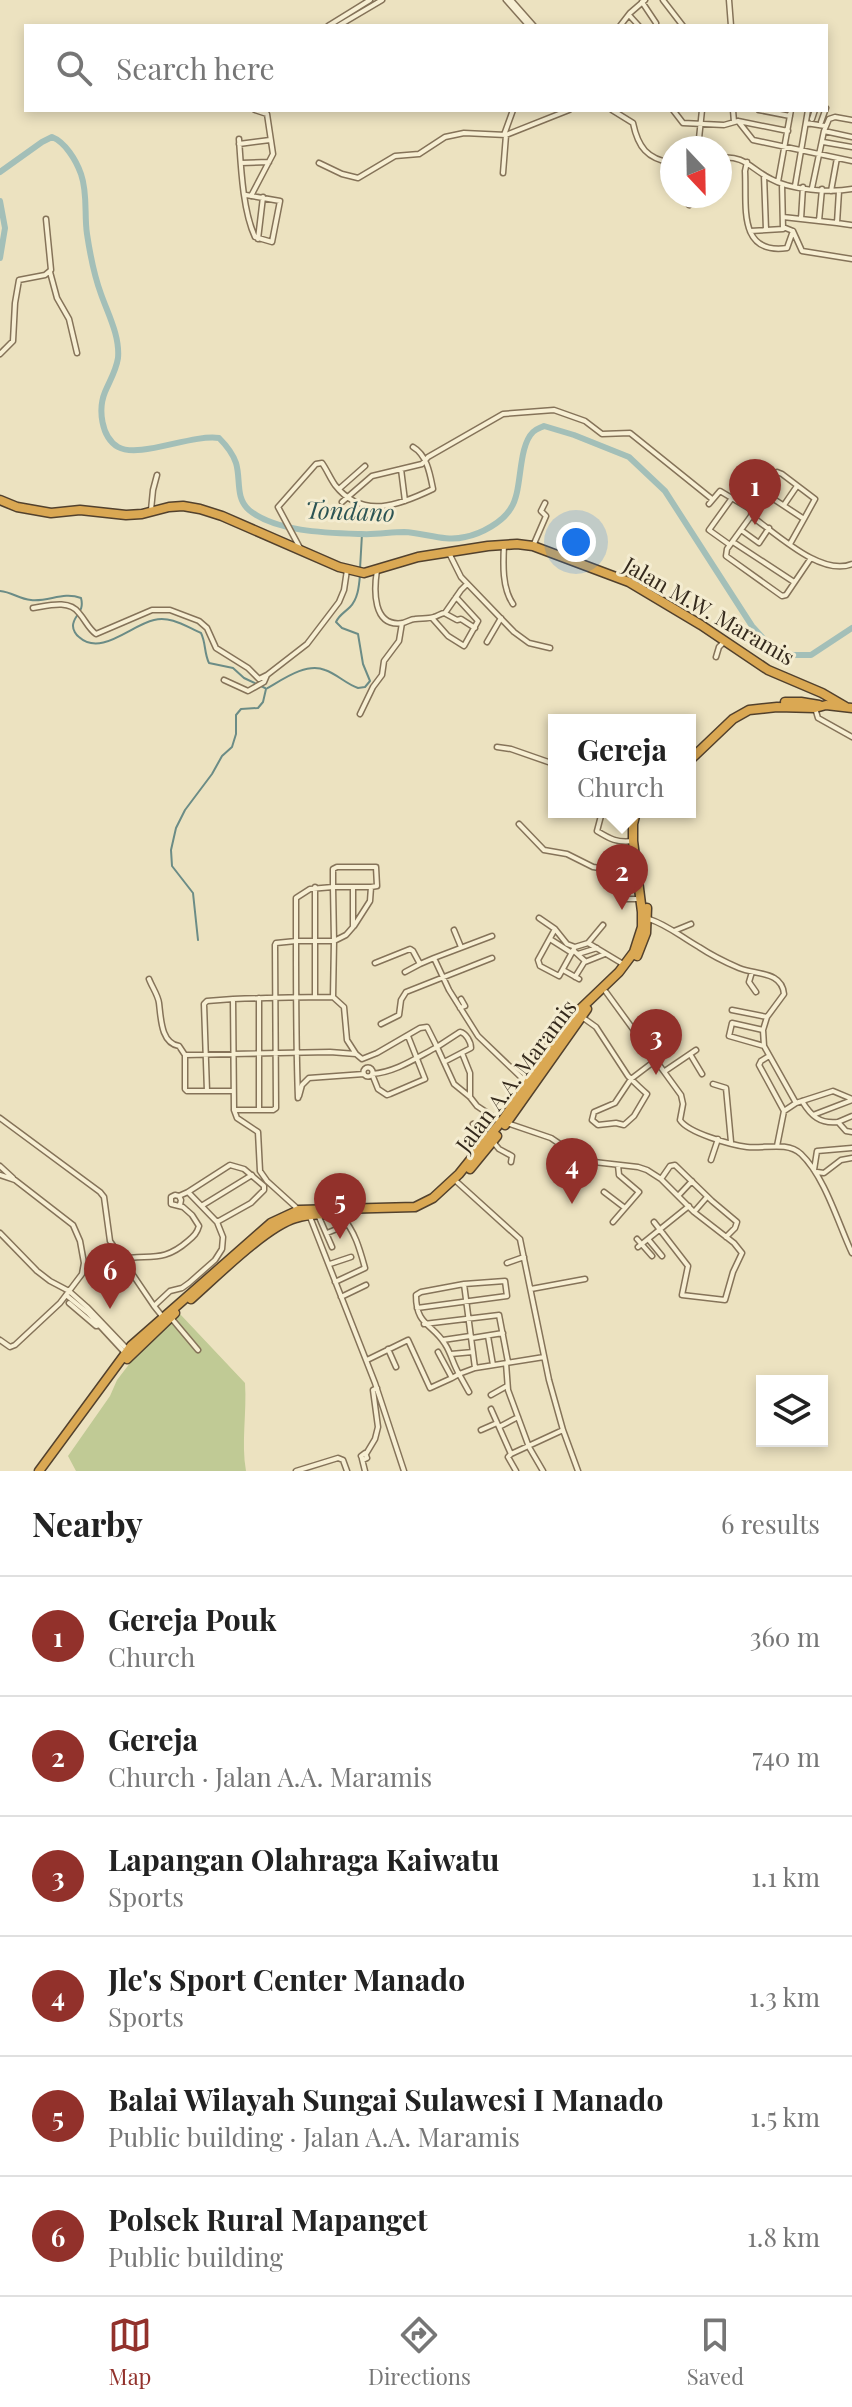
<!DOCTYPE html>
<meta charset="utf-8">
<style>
:root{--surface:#fff;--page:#f2f2f2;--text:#222;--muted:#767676;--line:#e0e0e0;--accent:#92312b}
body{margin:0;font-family:"Playfair Display",serif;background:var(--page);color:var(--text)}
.controls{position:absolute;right:24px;bottom:24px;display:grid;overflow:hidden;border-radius:0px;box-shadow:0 4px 12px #0003}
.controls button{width:72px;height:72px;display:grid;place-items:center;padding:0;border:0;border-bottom:2px solid var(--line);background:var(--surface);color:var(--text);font:40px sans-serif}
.compass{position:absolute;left:660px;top:136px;width:72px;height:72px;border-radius:50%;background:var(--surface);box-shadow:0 4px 12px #0003;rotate:158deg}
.you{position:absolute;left:576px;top:542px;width:28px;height:28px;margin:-20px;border:6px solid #fff;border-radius:50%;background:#1a73e8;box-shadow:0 0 0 12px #1a73e833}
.badge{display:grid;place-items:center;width:52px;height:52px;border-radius:50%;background:var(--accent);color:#fff;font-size:26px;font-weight:700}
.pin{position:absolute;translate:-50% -66px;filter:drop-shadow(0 2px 4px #0008)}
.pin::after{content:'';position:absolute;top:42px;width:28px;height:24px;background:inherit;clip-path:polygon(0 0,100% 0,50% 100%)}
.popup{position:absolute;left:548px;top:714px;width:148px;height:104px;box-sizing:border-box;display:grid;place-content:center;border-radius:0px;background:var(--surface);filter:drop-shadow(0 2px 6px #0005);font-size:26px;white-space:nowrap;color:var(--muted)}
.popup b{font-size:30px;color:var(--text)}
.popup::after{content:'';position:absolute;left:50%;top:100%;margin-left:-16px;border:16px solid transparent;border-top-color:var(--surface)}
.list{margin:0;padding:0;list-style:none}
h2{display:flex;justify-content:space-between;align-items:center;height:104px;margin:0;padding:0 32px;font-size:34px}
h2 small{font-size:26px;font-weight:400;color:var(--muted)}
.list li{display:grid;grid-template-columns:52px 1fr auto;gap:24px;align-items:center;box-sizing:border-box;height:120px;padding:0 32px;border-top:2px solid var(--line)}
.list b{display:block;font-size:30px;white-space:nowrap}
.list p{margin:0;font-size:26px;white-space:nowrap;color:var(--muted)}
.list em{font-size:26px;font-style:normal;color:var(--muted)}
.icon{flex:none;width:44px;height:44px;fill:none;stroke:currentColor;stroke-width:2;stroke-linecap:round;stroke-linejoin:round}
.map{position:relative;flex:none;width:852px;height:1471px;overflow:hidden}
.search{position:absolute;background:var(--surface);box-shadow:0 4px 12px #0003;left:24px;right:24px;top:24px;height:88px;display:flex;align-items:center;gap:20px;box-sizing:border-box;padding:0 28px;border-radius:0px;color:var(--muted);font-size:30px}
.sheet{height:824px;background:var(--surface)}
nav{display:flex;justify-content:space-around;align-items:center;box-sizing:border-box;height:112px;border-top:2px solid var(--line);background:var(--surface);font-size:22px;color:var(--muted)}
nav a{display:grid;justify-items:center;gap:4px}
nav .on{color:var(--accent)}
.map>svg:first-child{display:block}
</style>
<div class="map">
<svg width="852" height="1471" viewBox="0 0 852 1471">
<rect width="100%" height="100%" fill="#ece2c0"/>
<path fill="#c0ca95" d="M180,1314L245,1383C247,1412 241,1443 246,1471H76L68,1456L110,1396L117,1380L137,1354Z"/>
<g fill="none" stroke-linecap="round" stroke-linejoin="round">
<path stroke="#6b8c86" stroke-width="2" d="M360,569L362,534
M0,591C12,592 19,599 31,600C49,602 63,591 81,598C85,613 73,615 73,626C73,630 76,635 79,637C101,657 131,625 154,620C171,616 185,626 201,633C206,643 204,653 209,663L233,668L244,678L265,688
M198,940L193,893L172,866L171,850L176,828L185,810L212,774L222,756L232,747L236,734V715L241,709L258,708L263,702L266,689C282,680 306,662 325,670C337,674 346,684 358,688L365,687L370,681L363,664L358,634L342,628L336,622C339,615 344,613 350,607C358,599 359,586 360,575"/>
<path stroke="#a3bfb8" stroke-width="6" d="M0,172L42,142L52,137C65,142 76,160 81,174C88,194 84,215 87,234C90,254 94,275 101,294C108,314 120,336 118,358C116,371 110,380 105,392C98,409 101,437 118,447C139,459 191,434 219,438C226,445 233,454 236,463C241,479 235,498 249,510C275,532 328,533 361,534C376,535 390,532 404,532C425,533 445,542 465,537C481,534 503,522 511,508C523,490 517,448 533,432C536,429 540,428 544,426L574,435L629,457L665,491L752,626L771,647L793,655H811L852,628
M0,201L5,228L0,258"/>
<defs>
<path id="minor" d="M506,0L529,26
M511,0L534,26
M663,0L683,26
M729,0L731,26
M642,2L656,23
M629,15L639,26
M328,26L370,0
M338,26L382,0
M620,26L630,13L645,0
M612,110L633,123C638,147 647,159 672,163
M673,110L683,123L724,125L738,121L788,131
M733,110L734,122
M759,110L790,116
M812,119L815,110
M738,121L753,140L852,161
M821,122L826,108
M806,123L825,126
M824,131L852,137
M504,135L513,110
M239,139C241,169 243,211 255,237L272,242L280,201L246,195
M823,142L852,147
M239,144L270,140
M698,148L702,110
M720,158C744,154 752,170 771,179C790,190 831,193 852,189
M747,162L745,171C747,205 737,255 787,248L793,231
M241,163L269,162
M319,163L342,174L358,178L395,156L419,154L445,137L464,133L506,135L569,110
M503,173L506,135
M764,175L766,230
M778,182L791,110
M795,186L808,110
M812,188L824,131L829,119L835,117L852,120
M831,191L837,158
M251,196L273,154L267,114L255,110
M689,205L693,196
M783,217L837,223L839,191
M801,219L803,187
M819,221L822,189
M837,223L851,225
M783,227L793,231L802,251L852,259
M750,231L783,229L782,184
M258,239L263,197
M50,272L57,298L69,319L77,353
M0,354L13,341L15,303L19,280L45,275L51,270L46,219
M401,469L405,501
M339,489L365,466
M760,490L769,477L777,472L782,474L815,499L804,519
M342,502L372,476L422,464L428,457L503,414L554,410L585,421L602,434L630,433L712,499
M709,504L720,491L752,510L751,516L727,549L726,556L782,596L786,595L811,558
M784,505L797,486
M750,508L760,490L804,519L790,544
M151,510L153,490L157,475
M751,516C776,533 821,577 852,564
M741,530L759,543L769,528
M733,542L794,582
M504,545C503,564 502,588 513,604
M730,545L709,530L732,498
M533,546L546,516L541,511L545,503
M300,548L278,507L316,464L322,463C327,470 330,478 335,485C362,520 400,505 433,489C430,474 427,455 413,447
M449,553L461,577L514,632L529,643L550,648
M377,570C374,589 372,628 403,623C407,622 411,619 415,619C421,618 428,619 434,617C438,616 441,613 445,613L461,590L467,584
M33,608C47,606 69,599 79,613C86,621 88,628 96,634L152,610H170L199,621L207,628L216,648L248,668L259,679L267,675
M446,614L457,620L461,619L475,628
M432,618L448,636L464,646L478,621L456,597
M487,642L501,618
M716,657L719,647L725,641
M224,680L248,691L264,682L267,675L307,644L339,602L344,590L347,570
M815,708L818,718L852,737
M360,714L373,687L382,675L384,661L399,641L402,623
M497,747L511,749L554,764
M602,812L597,831C610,839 617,843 633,841
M519,824L544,850L567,854L593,867L614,870L618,878L620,899H640
M353,887H371L370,901L354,926
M539,918L555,929L567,944L575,947L588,943L603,925
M649,919C668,925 681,937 699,947C711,955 725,962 739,968C756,975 782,971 784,994L767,1017
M555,929L538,960L540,966L559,976L575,947
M454,930L461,947
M674,931L691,924
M550,939L572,953
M588,943L623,964
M573,950L585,961L575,977
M578,954L597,948
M434,958L492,936
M585,962L605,954
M375,963L410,949L413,951L420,964L434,958L449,990L478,1036L526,1082
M563,970L579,979
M405,972L420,964
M752,972L749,982L756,992
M149,979C152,987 158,995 159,1003C161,1019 161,1043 179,1046L185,1055
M606,992L681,1095L683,1104L680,1120C688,1133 732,1145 747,1147C764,1149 787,1141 801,1154C825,1177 838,1223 852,1253
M315,997V887
M333,997L334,941H296V898L310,889L333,887L334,941L346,935L353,927V887H333V869L337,867H376L377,886L371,887
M259,998V1110
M460,1008L465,1006L461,999
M732,1010L767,1017L763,1030L732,1023L729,1036L764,1046
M582,1017L596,1027L628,1076C634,1082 640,1088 647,1094L634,1116L624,1125L616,1123L598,1125L592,1120L594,1112L615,1103L631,1079L656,1060
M381,1024L399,1015L401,1000L406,992L492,958
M763,1030L764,1046L796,1103
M462,1053L470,1073V1097
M690,1054L702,1074
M769,1056L761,1061L759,1065L784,1111
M535,1058L539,1060L547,1046L550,1047
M444,1062L471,1048C471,1042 466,1033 460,1032L437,1047L454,1084L470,1097L477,1106L501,1122
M363.5 1072a4.5 4.5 0 1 1 9 0a4.5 4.5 0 1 1-9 0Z
M665,1071L696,1050
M713,1084L726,1088L731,1142
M207,1091H187L185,1089V1055L330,1052L356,1054L362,1059L377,1053L420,1028L427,1027L437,1047C416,1058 396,1072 372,1074L378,1089L387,1095L390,1094L425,1079L408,1036
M233,1091H207L204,1004L207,1001L233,999
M299,1096L302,1085L309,1078L364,1074
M298,1098C296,1046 296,994 296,941L276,943L275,945L276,1108L273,1110H234L233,999C266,998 300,997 333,997L344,1007L347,1040L356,1054
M802,1101C811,1116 820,1124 838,1122
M234,1110L237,1118L258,1132L260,1171L267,1181L299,1210
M813,1115L852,1100
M852,1116L838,1122L846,1131L852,1132
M0,1118L100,1192L104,1197L110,1241L154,1306
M507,1123L551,1138L585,1161L638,1167L647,1170L661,1179L694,1212L734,1243L742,1253L733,1272L725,1300L682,1295L688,1266L654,1222
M473,1124L486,1140
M494,1143L499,1149L512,1156L511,1162
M777,1146L784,1111L796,1103L833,1091L852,1099
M711,1160L718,1139
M0,1166L13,1178
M555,1168L567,1149
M814,1170L817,1151L852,1148
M817,1172L824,1173L841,1160L852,1158
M0,1175L15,1180L73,1225L80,1241L84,1263L82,1274L60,1303L15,1345L10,1347L0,1340
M661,1179L670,1166L675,1165L712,1201L737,1222L735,1228L726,1237
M457,1182L520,1239L549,1380L563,1430L578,1471
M188,1192L230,1165L244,1169L264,1186V1190L251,1203L217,1222
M604,1192L625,1208
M678,1196L692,1181
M203,1205L252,1175
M694,1212L707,1197
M310,1217L375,1383L404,1471
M319,1217L332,1247
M613,1222L639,1192L619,1175L618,1165
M0,1233L37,1271L50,1281L69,1291L87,1307L127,1349
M327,1233L344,1226
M637,1239L652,1256
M648,1239L662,1256
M638,1247L689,1206
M121,1259C150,1254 163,1263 188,1241C194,1236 197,1233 199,1226L192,1215L183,1207L171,1204V1197L175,1195L179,1196L181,1200L180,1205
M507,1263L524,1257
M330,1264L351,1257
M335,1282L365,1268C360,1250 355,1231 342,1217
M464,1284L475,1368
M531,1289L585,1279
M66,1295L88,1313L125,1353
M341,1297L366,1285
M69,1303L96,1326L100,1325
M417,1308L507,1296L505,1281L464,1284L421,1292L416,1295C416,1326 432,1323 445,1344C451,1353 453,1364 459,1374L475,1368L544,1357
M162,1316L154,1306L170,1291L182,1288L189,1283L215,1260L222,1249L223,1237L217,1222L188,1192L179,1196
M172,1319L198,1350
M424,1324L499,1315L508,1362
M488,1336L493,1365
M472,1338L503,1333
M443,1340L470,1336
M388,1349L396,1367
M451,1354L473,1352
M367,1360L408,1340L430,1388L452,1378L438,1352
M506,1363L508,1390L529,1447L543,1471
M452,1378L459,1374L469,1392
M491,1395L507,1386
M491,1409L499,1427
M518,1417L499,1427L511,1454L563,1430
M481,1430L497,1423
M365,1453L367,1458L363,1460L361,1456Z
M366,1454L375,1439L378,1427L373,1390L377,1388
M511,1454L508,1457L516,1471
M362,1459L365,1471
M296,1471L338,1458L343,1460L347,1471"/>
<path id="highway" d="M0,500L17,507L51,513L80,510L126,515L142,514L169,507L183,506L200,509L222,516L339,567L364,573L418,557L488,546L517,544L533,546L629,582L701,625L768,670L822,693L846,707
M785,702H801L819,705
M690,760L733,719L749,710L777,707L815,708L826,705L852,708
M637,956L646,933L647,908
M505,1125L587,1009
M470,1169L497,1136
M191,1299C216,1277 267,1226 296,1218C314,1212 334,1215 353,1215
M127,1359L175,1313
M39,1471L131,1346L271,1223L299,1210L415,1207L433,1198L459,1174L504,1118L572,1017L619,972L634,952L642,927V912L633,841V824L636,812"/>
</defs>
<use href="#minor" stroke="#857359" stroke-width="7"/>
<use href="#highway" stroke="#52412d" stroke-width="11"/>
<use href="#minor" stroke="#f7efd3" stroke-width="4"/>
<use href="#highway" stroke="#daa853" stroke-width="8"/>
</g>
<g text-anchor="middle" stroke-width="6" stroke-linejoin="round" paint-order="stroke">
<g font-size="22" fill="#352a1d" stroke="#f4ecd0">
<text transform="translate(709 611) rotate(30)" y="8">Jalan M.W. Maramis</text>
<text transform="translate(516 1076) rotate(-53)" y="8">Jalan A.A. Maramis</text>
</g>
<g font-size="24" font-style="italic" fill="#2c5454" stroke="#f4ecd0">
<text transform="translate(350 512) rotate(2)" y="8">Tondano</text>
</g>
</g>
</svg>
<div class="controls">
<button><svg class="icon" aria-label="layers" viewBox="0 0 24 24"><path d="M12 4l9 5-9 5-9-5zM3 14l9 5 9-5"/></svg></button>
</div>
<svg class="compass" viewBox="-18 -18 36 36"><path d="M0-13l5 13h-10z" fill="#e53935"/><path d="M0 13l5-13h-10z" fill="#767676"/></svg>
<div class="you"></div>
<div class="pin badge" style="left:755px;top:525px">1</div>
<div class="pin badge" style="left:622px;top:910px">2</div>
<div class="popup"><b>Gereja</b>Church</div>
<div class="pin badge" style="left:656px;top:1075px">3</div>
<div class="pin badge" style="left:572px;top:1204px">4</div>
<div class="pin badge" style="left:340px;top:1239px">5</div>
<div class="pin badge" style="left:110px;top:1309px">6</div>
<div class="search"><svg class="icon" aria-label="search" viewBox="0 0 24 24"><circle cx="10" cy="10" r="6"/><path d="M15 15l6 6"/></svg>Search here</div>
</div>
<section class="sheet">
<h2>Nearby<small>6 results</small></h2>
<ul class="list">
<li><span class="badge">1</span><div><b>Gereja Pouk</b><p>Church</p></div><em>360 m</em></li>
<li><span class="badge">2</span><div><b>Gereja</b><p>Church · Jalan A.A. Maramis</p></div><em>740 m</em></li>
<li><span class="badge">3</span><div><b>Lapangan Olahraga Kaiwatu</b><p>Sports</p></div><em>1.1 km</em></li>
<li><span class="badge">4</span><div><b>Jle's Sport Center Manado</b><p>Sports</p></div><em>1.3 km</em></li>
<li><span class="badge">5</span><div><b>Balai Wilayah Sungai Sulawesi I Manado</b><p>Public building · Jalan A.A. Maramis</p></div><em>1.5 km</em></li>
<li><span class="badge">6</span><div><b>Polsek Rural Mapanget</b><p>Public building</p></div><em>1.8 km</em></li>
</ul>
</section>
<nav>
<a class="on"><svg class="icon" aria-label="map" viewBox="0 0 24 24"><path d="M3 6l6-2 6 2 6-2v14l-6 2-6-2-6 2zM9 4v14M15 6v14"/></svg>Map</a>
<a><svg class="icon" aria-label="directions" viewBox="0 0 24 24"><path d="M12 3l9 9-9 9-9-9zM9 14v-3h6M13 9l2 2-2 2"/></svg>Directions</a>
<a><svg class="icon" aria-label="saved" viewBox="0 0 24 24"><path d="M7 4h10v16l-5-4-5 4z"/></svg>Saved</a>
</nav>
